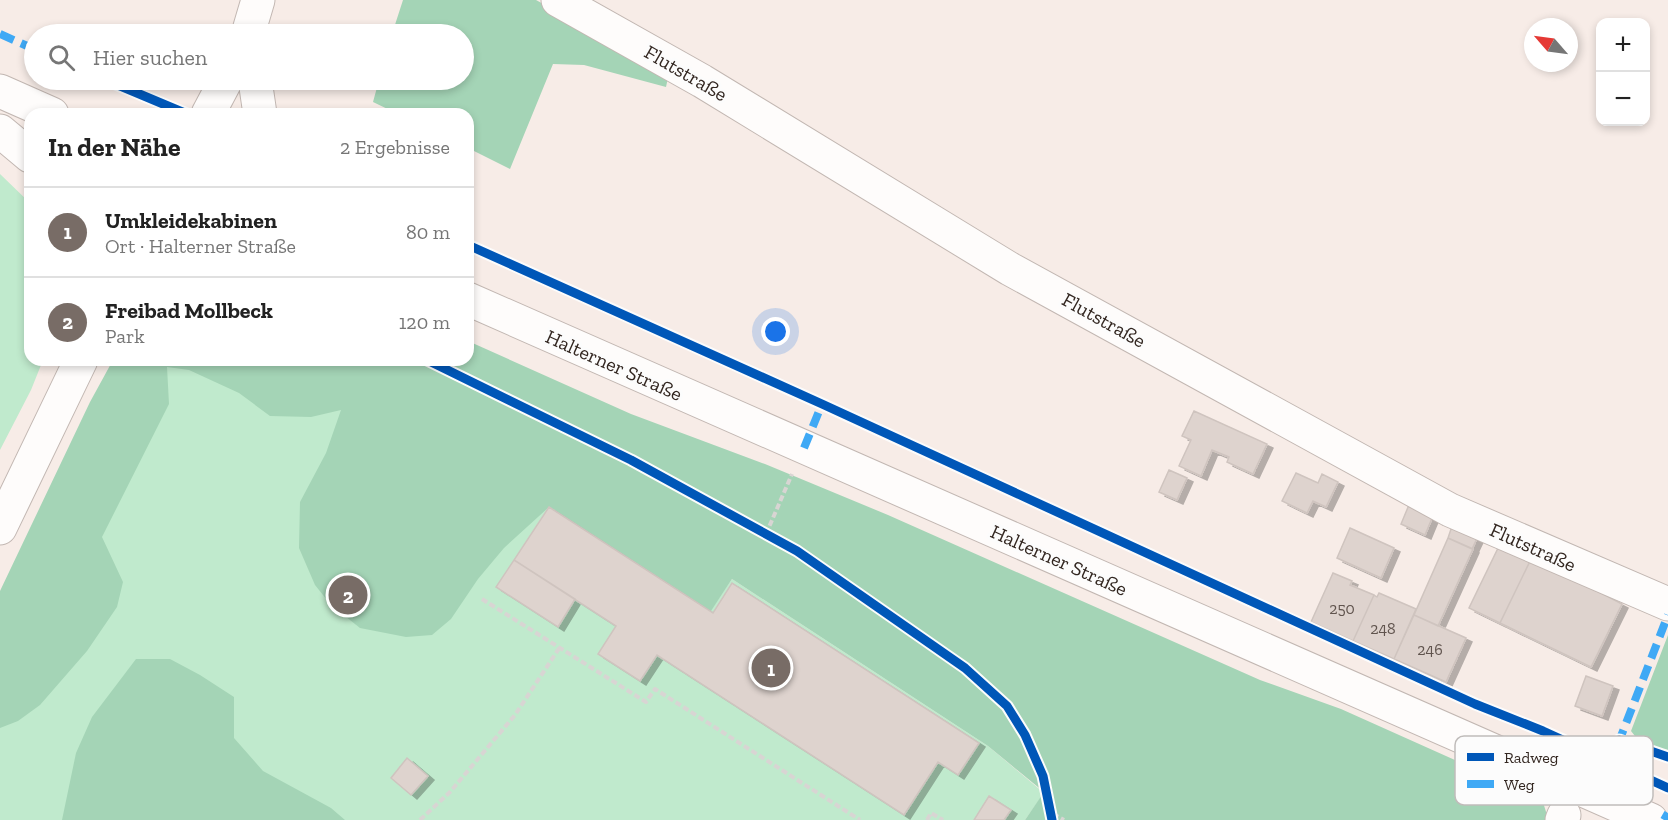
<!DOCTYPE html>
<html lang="de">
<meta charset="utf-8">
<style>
:root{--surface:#fff;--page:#f2f2f2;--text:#222;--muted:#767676;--line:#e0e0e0;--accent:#786c66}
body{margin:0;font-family:"Zilla Slab",serif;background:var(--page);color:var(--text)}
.controls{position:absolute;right:18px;top:18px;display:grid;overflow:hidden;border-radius:12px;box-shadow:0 3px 9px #0003}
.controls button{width:54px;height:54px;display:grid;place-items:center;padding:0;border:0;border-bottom:2px solid var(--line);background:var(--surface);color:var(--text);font:30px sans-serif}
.compass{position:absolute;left:1524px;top:18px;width:54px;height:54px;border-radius:50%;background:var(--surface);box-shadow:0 3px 9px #0003;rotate:298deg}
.you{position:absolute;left:776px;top:332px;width:21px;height:21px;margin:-15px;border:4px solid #fff;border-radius:50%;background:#1a73e8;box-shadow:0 0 0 9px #1a73e833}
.badge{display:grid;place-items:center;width:39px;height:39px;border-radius:50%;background:var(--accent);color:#fff;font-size:20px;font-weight:700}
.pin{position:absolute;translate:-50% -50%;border:3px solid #fff;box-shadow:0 2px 6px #0006}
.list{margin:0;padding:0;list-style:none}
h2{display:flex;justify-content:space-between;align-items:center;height:78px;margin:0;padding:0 24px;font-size:26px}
h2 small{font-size:20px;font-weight:400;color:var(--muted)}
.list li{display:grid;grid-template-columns:39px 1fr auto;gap:18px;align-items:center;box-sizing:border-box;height:90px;padding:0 24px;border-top:2px solid var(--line)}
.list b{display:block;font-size:22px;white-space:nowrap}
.list p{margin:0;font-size:20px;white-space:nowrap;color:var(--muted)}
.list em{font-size:20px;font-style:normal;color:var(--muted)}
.icon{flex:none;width:33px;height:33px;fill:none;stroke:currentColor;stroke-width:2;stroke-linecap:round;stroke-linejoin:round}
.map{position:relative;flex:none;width:1668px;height:820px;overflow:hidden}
.search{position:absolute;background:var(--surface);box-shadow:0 3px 9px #0003;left:24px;top:24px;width:450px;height:66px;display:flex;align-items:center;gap:15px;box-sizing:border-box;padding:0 21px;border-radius:33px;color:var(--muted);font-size:22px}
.panel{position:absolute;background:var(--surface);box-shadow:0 3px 9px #0003;left:24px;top:108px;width:450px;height:258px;border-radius:18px}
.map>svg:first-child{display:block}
</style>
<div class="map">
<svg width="1668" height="820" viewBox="0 0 1668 820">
<defs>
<filter id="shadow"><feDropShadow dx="6" dy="4" stdDeviation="0" flood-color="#0004"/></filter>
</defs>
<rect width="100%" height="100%" fill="#f7ece7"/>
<path fill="#c0eacd" d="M0,174L30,203V360H43L31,390L0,450Z
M123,360H406L711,610L732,579L988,746L1044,793L1025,820H0V613Z"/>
<path fill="#a4d4b6" d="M403,0H536L669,73L666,87L584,65L553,64L510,169L468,148V114H398L373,102L379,80H464V34H392Z
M468,341L631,414L765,464L888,515L1260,680L1341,709L1542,799L1547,815L1545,820H1025L1044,792L988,746L732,579L711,611L549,507L504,548L478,579L451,619L432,635L406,637L360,628L331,605L315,585L299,548L300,502L326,453L341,410L311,417L270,416L239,393L189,370L167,367L169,404L102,537L123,582L117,607L87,651L40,705L18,721L0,728V591L90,402L113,360H468Z
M1668,635V750L1642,745L1631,731Z
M136,659H170L200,675L234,697V738L263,771L331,808L345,820H62L76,753L92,717Z"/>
<path fill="#ded3ce" stroke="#cfc4bf" stroke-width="1.5" filter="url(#shadow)" d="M1194,411L1267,444L1253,474L1227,462L1229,457L1212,450L1201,476L1179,466L1191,440L1182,436Z
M1169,470L1187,478L1177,500L1159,492Z
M1296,473L1318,483L1322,474L1338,482L1326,507L1313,501L1307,513L1282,501Z
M1411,500L1435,511L1425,535L1401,524Z
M549,507L713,613L732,583L979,743L958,775L938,762L904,815L657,655L640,681L598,654L616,626L514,560Z
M1454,520L1480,532L1472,549L1448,538Z
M1350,528L1394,548L1381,578L1337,558Z
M1448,538L1473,549L1438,626L1414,615Z
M1501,542L1532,557L1500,623L1469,608Z
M1532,557L1622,604L1591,667L1500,623Z
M514,560L575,599L558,627L496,587Z
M1333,573L1352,581L1350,585L1374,595L1353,641L1311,622Z
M1379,593L1416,609L1394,659L1353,641L1374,595L1377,597Z
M1414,615L1466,638L1446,682L1394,659Z
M1586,676L1613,686L1602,716L1575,706Z
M407,758L428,776L411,795L391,778Z
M989,796L1011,810L1004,820H974Z"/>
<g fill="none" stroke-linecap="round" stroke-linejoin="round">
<defs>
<path id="minor" d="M558,0L702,81L1010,269L1450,510L1668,604
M248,34L258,0
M208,114L226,80
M0,528L81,360
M1562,820L1564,815"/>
<path id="major" d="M255,80L260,114
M0,91L52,114
M0,131L30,156
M468,299L1651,820"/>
</defs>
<use href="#minor" stroke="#c2b7b2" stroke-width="35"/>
<use href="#major" stroke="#c2b7b2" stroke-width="35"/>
<path stroke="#d8d5d3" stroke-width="4" stroke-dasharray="6 3" stroke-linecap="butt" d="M766,534L792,474
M482,599L646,702L655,689L860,820
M1053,814L1064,820
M420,820L450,792L515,715L560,647
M927,820L931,813L943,820"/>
<use href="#minor" stroke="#fefcfb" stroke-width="33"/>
<use href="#major" stroke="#fefcfb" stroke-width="33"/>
<path stroke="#3fa9f5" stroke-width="8" stroke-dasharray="15 8" stroke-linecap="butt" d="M0,34L34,49
M804,448L822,404
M1618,744L1668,615
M1664,820L1668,813"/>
<defs>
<path id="cycleway" d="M106,80L187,114
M468,245L822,404L1475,704L1543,731L1668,788
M427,360L631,460L797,551L965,668L1007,706L1025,735L1043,776L1052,820
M1600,797L1614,763L1619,740L1668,757"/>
</defs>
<use href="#cycleway" stroke="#fcfcfc" stroke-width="13"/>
<use href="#cycleway" stroke="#0057b8" stroke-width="9"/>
</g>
<g text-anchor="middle" stroke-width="6" stroke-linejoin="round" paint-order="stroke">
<g font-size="16" fill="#60544e">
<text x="1342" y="614">250</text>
<text x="1383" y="634">248</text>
<text x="1430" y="655">246</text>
</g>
<g font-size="20" fill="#332721" stroke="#fcfcfc">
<text transform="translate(686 73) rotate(30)" y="7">Flutstraße</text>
<text transform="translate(1104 320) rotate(29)" y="7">Flutstraße</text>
<text transform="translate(614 365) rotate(24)" y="7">Halterner Straße</text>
<text transform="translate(1533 547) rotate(24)" y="7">Flutstraße</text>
<text transform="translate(1059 560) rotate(24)" y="7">Halterner Straße</text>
</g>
</g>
<rect x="1455" y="736" width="198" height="69" rx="9" fill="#fcfcfc" stroke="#c0bcba" stroke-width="1.5"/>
<rect x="1467" y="753" width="27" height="8" fill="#0057b8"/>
<rect x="1467" y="780" width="27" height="8" fill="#3fa9f5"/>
<g font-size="16" fill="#332721">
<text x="1504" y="763">Radweg</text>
<text x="1504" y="790">Weg</text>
</g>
</svg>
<div class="controls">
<button>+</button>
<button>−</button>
</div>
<svg class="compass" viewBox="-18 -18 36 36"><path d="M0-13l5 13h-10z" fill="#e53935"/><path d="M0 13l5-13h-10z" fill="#767676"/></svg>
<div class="you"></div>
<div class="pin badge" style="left:771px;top:668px">1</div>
<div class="pin badge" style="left:348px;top:595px">2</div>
<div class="search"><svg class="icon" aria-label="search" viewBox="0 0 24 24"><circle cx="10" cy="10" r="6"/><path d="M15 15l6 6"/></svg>Hier suchen</div>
<section class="panel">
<h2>In der Nähe<small>2 Ergebnisse</small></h2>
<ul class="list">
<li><span class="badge">1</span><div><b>Umkleidekabinen</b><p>Ort · Halterner Straße</p></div><em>80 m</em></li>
<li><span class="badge">2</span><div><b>Freibad Mollbeck</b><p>Park</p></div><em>120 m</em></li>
</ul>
</section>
</div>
